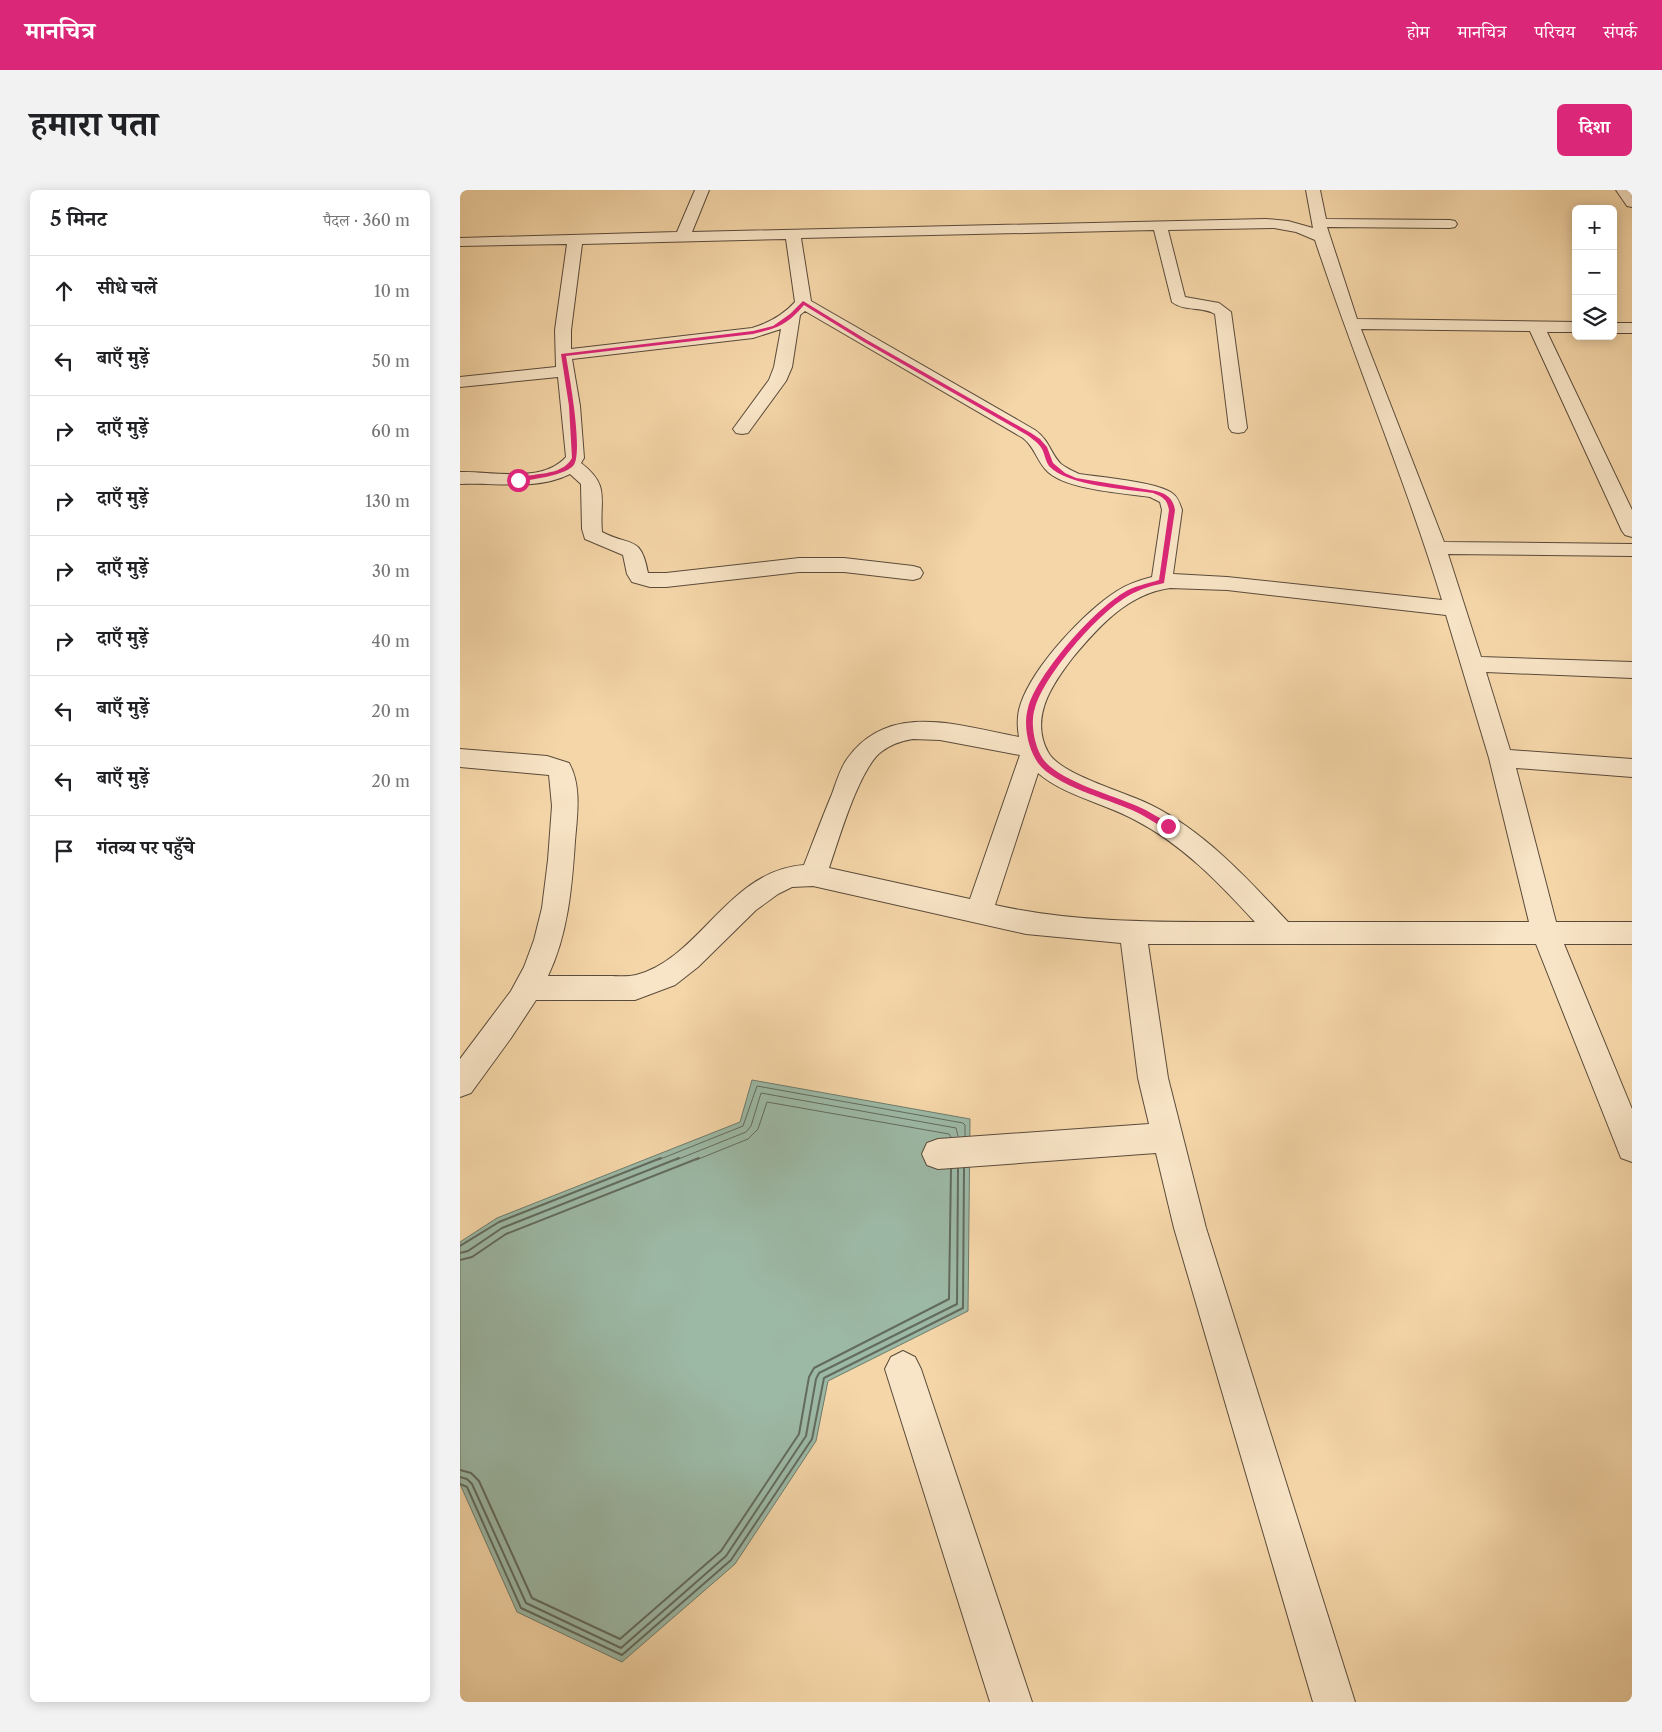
<!DOCTYPE html>
<html lang="hi">
<meta charset="utf-8">
<style>
:root{--surface:#fff;--page:#f2f2f2;--text:#202124;--muted:#757577;--line:#e0e0e0;--accent:#db2777}
body{margin:0;font-family:"Libre Caslon Text","Noto Serif Devanagari",serif;background:var(--page);color:var(--text)}
.controls{position:absolute;right:15px;top:15px;display:grid;overflow:hidden;border-radius:8px;box-shadow:0 2px 12px #0003}
.controls button{width:45px;height:45px;display:grid;place-items:center;padding:0;border:0;border-bottom:1px solid var(--line);background:var(--surface);color:var(--text);font:25px sans-serif}
.stop{position:absolute;width:15px;height:15px;margin:-11px;border:4px solid #db2777;border-radius:50%;background:#fff}
.stop.end{background:#db2777;border-color:#fff;box-shadow:0 1px 5px #0008}
.list{margin:0;padding:0;list-style:none}
h2{display:flex;justify-content:space-between;align-items:center;height:65px;margin:0;padding:0 20px;font-size:21px}
h2 small{font-size:16px;font-weight:400;color:var(--muted)}
.list li{display:grid;grid-template-columns:32px 1fr auto;gap:15px;align-items:center;box-sizing:border-box;height:70px;padding:0 20px;border-top:1px solid var(--line)}
.list b{display:block;font-size:19px;white-space:nowrap}
.list em{font-size:16px;font-style:normal;color:var(--muted)}
.icon{flex:none;width:28px;height:28px;fill:none;stroke:currentColor;stroke-width:2;stroke-linecap:round;stroke-linejoin:round}
.map{position:relative;flex:none;width:1172px;height:1512px;overflow:hidden;border-radius:8px}
header{display:flex;align-items:center;gap:30px;box-sizing:border-box;height:70px;padding:0 25px;background:var(--accent);color:#fff}
header strong{font-size:24px}
nav{display:flex;gap:28px;margin-inline-start:auto;font-size:18px}
.intro{display:flex;align-items:center;justify-content:space-between;box-sizing:border-box;height:120px;padding:0 30px}
h1{margin:0;font-size:35px}
.button{padding:12px 22px;border-radius:8px;background:var(--accent);color:#fff;font-size:18px;font-weight:700}
main{display:flex;gap:30px;padding:0 30px}
aside{flex:1;background:var(--surface);border-radius:8px;box-shadow:0 2px 12px #0003}
.map>svg:first-child{display:block}
</style>
<header>
<strong>मानचित्र</strong>
<nav><a>होम</a><a>मानचित्र</a><a>परिचय</a><a>संपर्क</a></nav>
</header>
<div class="intro"><h1>हमारा पता</h1><a class="button">दिशा</a></div>
<main>
<aside>
<h2>5 मिनट<small>पैदल · 360 m</small></h2>
<ul class="list">
<li><svg class="icon" aria-label="ahead" viewBox="0 0 24 24"><path d="M12 20V5M6 11l6-6 6 6"/></svg><div><b>सीधे चलें</b></div><em>10 m</em></li>
<li><svg class="icon" aria-label="left" viewBox="0 0 24 24"><path d="M17 20v-9H6M10 6l-5 5 5 5"/></svg><div><b>बाएँ मुड़ें</b></div><em>50 m</em></li>
<li><svg class="icon" aria-label="right" viewBox="0 0 24 24"><path d="M7 20v-9h11M14 6l5 5-5 5"/></svg><div><b>दाएँ मुड़ें</b></div><em>60 m</em></li>
<li><svg class="icon" aria-label="right" viewBox="0 0 24 24"><path d="M7 20v-9h11M14 6l5 5-5 5"/></svg><div><b>दाएँ मुड़ें</b></div><em>130 m</em></li>
<li><svg class="icon" aria-label="right" viewBox="0 0 24 24"><path d="M7 20v-9h11M14 6l5 5-5 5"/></svg><div><b>दाएँ मुड़ें</b></div><em>30 m</em></li>
<li><svg class="icon" aria-label="right" viewBox="0 0 24 24"><path d="M7 20v-9h11M14 6l5 5-5 5"/></svg><div><b>दाएँ मुड़ें</b></div><em>40 m</em></li>
<li><svg class="icon" aria-label="left" viewBox="0 0 24 24"><path d="M17 20v-9H6M10 6l-5 5 5 5"/></svg><div><b>बाएँ मुड़ें</b></div><em>20 m</em></li>
<li><svg class="icon" aria-label="left" viewBox="0 0 24 24"><path d="M17 20v-9H6M10 6l-5 5 5 5"/></svg><div><b>बाएँ मुड़ें</b></div><em>20 m</em></li>
<li><svg class="icon" aria-label="arrive" viewBox="0 0 24 24"><path d="M6 21V4h12l-3 4 3 4H6"/></svg><div><b>गंतव्य पर पहुँचे</b></div></li>
</ul>
</aside>
<div class="map">
<svg width="1172" height="1512" viewBox="0 0 1172 1512">
<rect width="100%" height="100%" fill="#f5d6a8"/>
<filter id="stains"><feTurbulence type="fractalNoise" baseFrequency=".004" numOctaves="4"/><feColorMatrix values="0 0 0 0 .2 0 0 0 0 .09 0 0 0 0 .02 0 0 0 .5 -.17"/></filter>
<radialGradient id="worn" r=".72"><stop offset=".6" stop-color="#630" stop-opacity="0"/><stop offset="1" stop-color="#630" stop-opacity=".3"/></radialGradient>
<path fill="#9cb9a6" stroke="#6d7b6c" d="M292,890L510,929L508,1121L368,1191L356,1251L275,1374L162,1472L57,1422L0,1294V1052L37,1028L280,932Z"/>
<g fill="none" stroke-linecap="round" stroke-linejoin="round">
<path stroke="#626b5e" stroke-width="1" d="M198,970L283,936L297,896L503,933L505,935V946
M216,970L286,942L291,936L301,903L496,938L498,946
M236,970L288,949L298,939L307,912L489,944L491,947"/>
<path stroke="#626b5e" stroke-width="2" d="M0,1056L39,1032L201,968
M0,1063L8,1061L42,1038L219,968
M0,1070L12,1067L46,1044L239,968
M0,1280L11,1283L19,1291L72,1408L160,1449L261,1361L339,1244L349,1187L354,1178L489,1109L491,979
M0,1287L7,1289L12,1294L66,1413L161,1458L266,1366L346,1246L356,1189L359,1183L497,1114L498,979
M0,1294L7,1297L61,1418L162,1465L271,1370L352,1249L364,1188L503,1118L504,978"/>
<defs>
<path id="street" d="M235,0H249L232,42L806,29L828,31L853,38L846,0H860L866,29L990,30L995,31L997,34L995,37L990,38L867,37L897,129L1116,132V142H1087L1172,320V347L1165,345L1162,341L1070,141L901,139L984,352L1172,354V366L988,364L1021,467L1172,472V488L1026,482L1050,560L1172,569V587L1056,578L1096,732H1172V754H1104L1172,919V972L1161,968L1076,754H688L708,888L746,1038L895,1512H853L714,1038L696,963L478,979L467,975L462,964L467,953L478,949L689,934L678,888L661,753L566,744L353,696L332,697L318,704L296,720L238,777L215,795L175,810H76L51,848L11,903L0,907V869L51,801L64,777L74,750L82,718L88,670L92,616L89,585L0,577V559L87,566L109,573C122,596 117,626 115,651C112,697 108,744 88,786C108,786 129,786 149,786C157,786 168,787 176,785C241,768 267,681 344,675C353,652 362,628 372,604C376,593 380,579 387,569C429,510 500,536 559,547C557,536 557,524 561,513C574,476 624,422 657,401C668,394 680,390 692,387L702,320L700,312L690,307C663,303 608,300 588,282C577,272 575,257 563,248L345,121L340,125L332,177L326,191L288,243L282,244L276,243L273,239L309,190L314,177L321,139L293,148L112,169L120,216L124,268L121,273C151,296 139,309 142,342C170,357 181,344 188,383H206L339,368H384L453,376L460,378L463,383L460,388L453,390L384,382H339L206,397H190L172,392L167,384L163,365L125,349L122,339L121,294L110,284C76,301 37,292 0,294V282C32,281 82,294 106,267L98,187L0,197V187L96,177L95,140L107,54L0,56V48L217,42ZM814,38L836,42L855,50C895,171 945,289 982,410L767,387L713,384L722,320C720,314 718,307 712,303C697,292 640,287 619,284C613,281 606,278 601,274C590,263 590,251 575,240L351,111L341,48L694,40L712,112C725,122 742,116 755,124L769,238L772,242L778,243L784,242L787,238L771,122L759,113L725,107L708,40ZM326,49L335,112C323,125 309,133 292,138L111,159V140L122,54ZM710,398L767,400L986,425L1029,568L1069,732H828C787,688 745,642 691,615C666,602 600,585 588,562C569,527 593,493 614,466C640,435 668,404 710,398ZM453,549L480,550L560,565L510,709L369,678C379,649 399,579 421,562C431,554 441,551 453,549ZM578,583C605,606 644,613 675,630C722,654 759,693 795,732C708,732 620,734 535,715Z
M1156,0H1170L1172,3V17L1167,16Z
M1153,133H1172V143H1153Z
M443,1161L455,1167L461,1179L572,1512H530L425,1179L431,1167Z"/>
</defs>
<use href="#street" stroke="#5a4b3a" stroke-width="2"/>
<use href="#street" fill="#f8e4c6" fill-rule="evenodd"/>
</g>
<path fill="#db2777" d="M343,111L407,150L571,243L580,249L587,257L593,273L605,283L616,288L696,301C707,304 713,308 715,320L704,393C691,396 680,399 668,406C638,423 585,484 575,518C570,532 574,556 583,569C599,591 652,605 677,616C689,621 699,628 710,634V639H705C694,632 683,625 672,620C647,609 594,595 578,573C568,559 563,535 568,518C577,484 633,421 663,403C674,396 686,394 699,390L709,320C707,309 703,307 693,303C666,299 607,296 589,276C586,272 585,266 583,261C580,254 574,250 567,245L404,152L344,115C327,135 318,138 293,144L106,166C109,184 124,265 113,276C103,286 72,289 58,292L55,290C72,281 101,288 112,268L109,216L101,164L293,141L313,136L330,124Z"/>
<rect width="100%" height="100%" filter="url(#stains)"/>
<rect width="100%" height="100%" fill="url(#worn)"/>
</svg>
<div class="controls">
<button>+</button>
<button>−</button>
<button><svg class="icon" aria-label="layers" viewBox="0 0 24 24"><path d="M12 4l9 5-9 5-9-5zM3 14l9 5 9-5"/></svg></button>
</div>
<div class="stop" style="left:58px;top:290px"></div>
<div class="stop end" style="left:708px;top:636px"></div>
</div>
</main>
